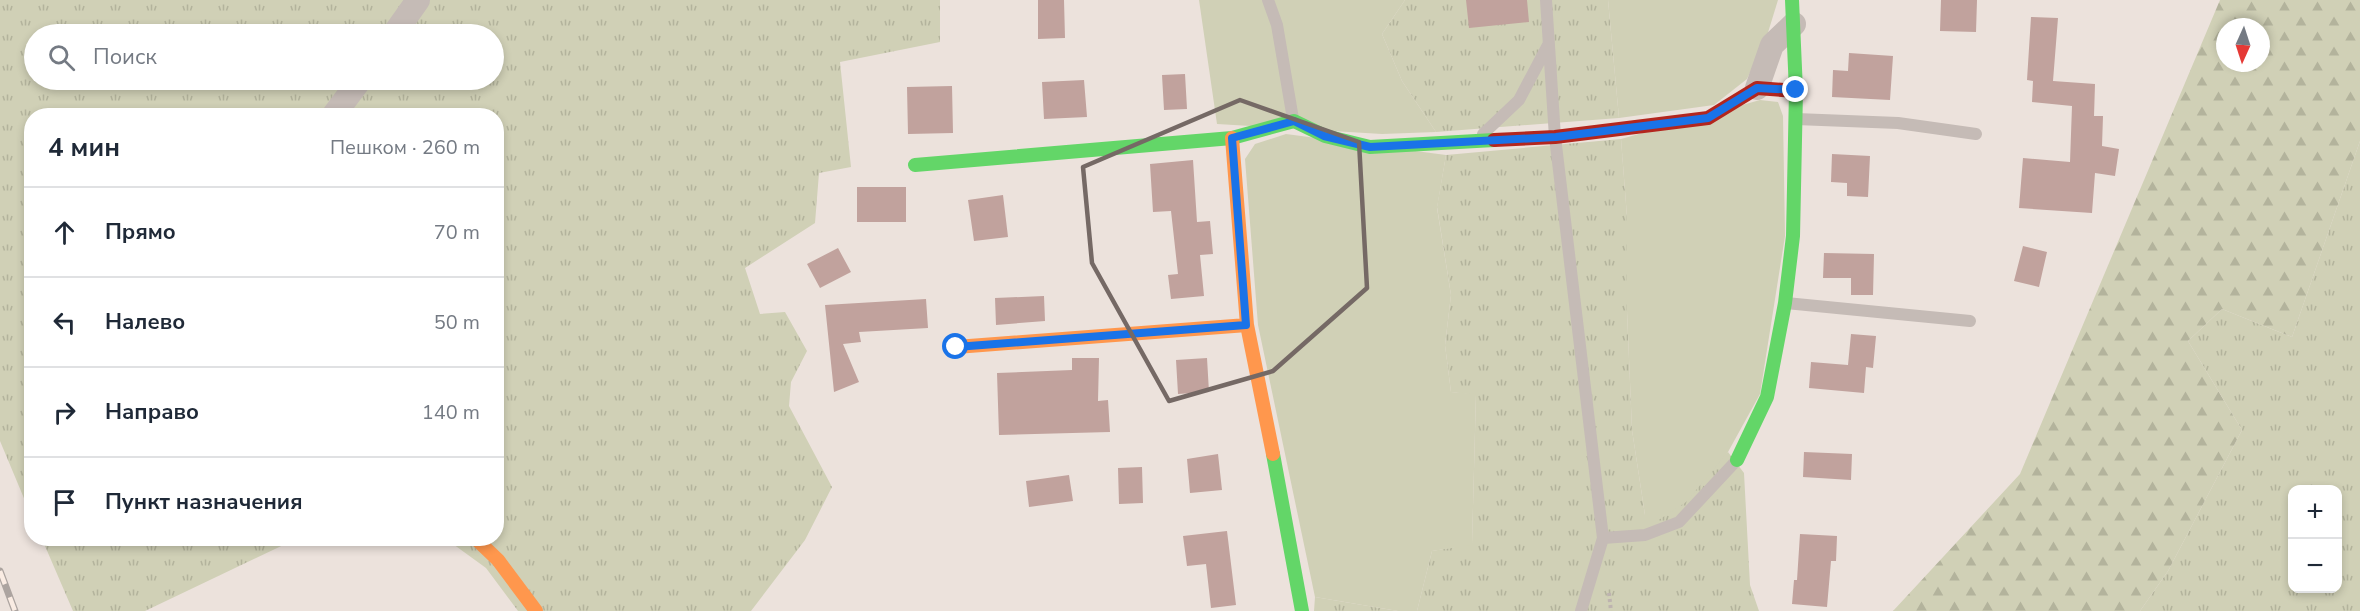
<!DOCTYPE html>
<html lang="ru">
<meta charset="utf-8">
<style>
:root{--surface:#fff;--page:#f6f6f7;--text:#1f2937;--muted:#747a83;--line:#e0e1e3}
body{margin:0;font-family:"Nunito Sans",sans-serif;background:var(--page);color:var(--text)}
.controls{position:absolute;right:18px;bottom:18px;display:grid;overflow:hidden;border-radius:12px;box-shadow:0 3px 9px #0003}
.controls button{width:54px;height:54px;display:grid;place-items:center;padding:0;border:0;border-bottom:2px solid var(--line);background:var(--surface);color:var(--text);font:30px sans-serif}
.compass{position:absolute;left:2216px;top:18px;width:54px;height:54px;border-radius:50%;background:var(--surface);box-shadow:0 3px 9px #0003;rotate:183deg}
.stop{position:absolute;width:18px;height:18px;margin:-14px;border:4px solid #1a73e8;border-radius:50%;background:#fff}
.stop.end{background:#1a73e8;border-color:#fff;box-shadow:0 2px 6px #0008}
.list{margin:0;padding:0;list-style:none}
h2{display:flex;justify-content:space-between;align-items:center;height:78px;margin:0;padding:0 24px;font-size:26px}
h2 small{font-size:20px;font-weight:400;color:var(--muted)}
.list li{display:grid;grid-template-columns:39px 1fr auto;gap:18px;align-items:center;box-sizing:border-box;height:90px;padding:0 24px;border-top:2px solid var(--line)}
.list b{display:block;font-size:22px;white-space:nowrap}
.list em{font-size:20px;font-style:normal;color:var(--muted)}
.icon{flex:none;width:33px;height:33px;fill:none;stroke:currentColor;stroke-width:2;stroke-linecap:round;stroke-linejoin:round}
.map{position:relative;flex:none;width:2360px;height:611px;overflow:hidden}
.search{position:absolute;background:var(--surface);box-shadow:0 3px 9px #0003;left:24px;top:24px;width:480px;height:66px;display:flex;align-items:center;gap:15px;box-sizing:border-box;padding:0 21px;border-radius:33px;color:var(--muted);font-size:22px}
.panel{position:absolute;background:var(--surface);box-shadow:0 3px 9px #0003;left:24px;top:108px;width:480px;height:438px;border-radius:24px}
.map>svg:first-child{display:block}
</style>
<div class="map">
<svg width="2360" height="611" viewBox="0 0 2360 611">
<defs>
<pattern id="grass-tufts" width="24" height="20" patternUnits="userSpaceOnUse" patternTransform="scale(1.5)"><rect width="24" height="20" fill="#d0d0b6"/><path d="M3 7l-1-3M5 7V3M7 7l1-3M15 17l-1-3M17 17v-4M19 17l1-3" fill="none" stroke="#b3b39c"/></pattern>
<pattern id="forest-firs" width="22" height="20" patternUnits="userSpaceOnUse" patternTransform="scale(1.5)"><rect width="22" height="20" fill="#d0d0b6"/><path d="M5 1l3.5 6h-7zM16 11l3.5 6h-7z" fill="#b3b39c"/></pattern>
</defs>
<rect width="100%" height="100%" fill="#ece2dc"/>
<path fill="url(#grass-tufts)" fill-rule="evenodd" d="M0,0H940V42L840,62L851,167L819,173L815,223L745,268L760,314L785,312L807,351L791,382L789,406L832,487L805,540L751,611H518L486,568L446,539L496,538V116H32L31,515L0,441ZM34,34H494V80H34Z
M1405,0H1608L1619,118L1436,132L1402,81L1382,34Z
M1621,139L1627,217V311L1632,430L1645,515L1728,452L1744,473L1750,585L1759,611H1417L1432,551L1472,544L1476,395L1451,392L1445,345L1451,295L1437,207L1446,155Z
M2360,141V611H2140L2168,571L2242,430L2188,341L2222,309L2292,337ZM2292,490H2338V588H2292Z
M42,539H296L145,611H73Z
M1315,597L1398,611H1314Z"/>
<path fill="url(#forest-firs)" fill-rule="evenodd" d="M2220,0H2360V141L2292,337L2222,309L2188,341L2242,430L2168,571L2140,611H1893L2020,474ZM2225,27H2261V63H2225Z"/>
<path fill="#d0d0b6" d="M1199,0H1405L1382,34L1402,81L1436,132L1382,134L1217,124Z
M1608,0H1778L1766,39L1747,79L1714,105L1619,118Z
M1760,100L1778,102L1783,116L1785,236L1760,394L1728,452L1686,502L1657,521L1645,515L1632,430L1627,311V217L1621,139Z
M1286,134L1446,155L1437,208L1451,295L1445,345L1451,392L1476,394L1472,545L1432,551L1417,611H1398L1315,597L1258,325L1245,159L1255,144Z"/>
<path fill="#c1a29d" d="M1038,0H1064L1065,38L1038,39Z
M1466,0H1527L1529,22L1469,28Z
M1941,0H1977L1976,32L1940,31Z
M2031,17L2058,18L2053,81L2095,84L2094,116H2103L2102,146L2119,149L2115,176L2095,173L2092,213L2019,208L2023,158L2070,162L2072,106L2032,102L2033,81L2027,80Z
M1849,53L1893,56L1890,100L1832,97L1833,70L1848,71Z
M1185,74L1187,109L1164,110L1162,75Z
M1084,80L1087,117L1044,119L1042,82Z
M952,86L953,133L908,134L907,87Z
M1832,154L1870,156L1868,197L1847,196V183L1831,182Z
M1193,160L1197,222L1210,221L1213,254L1200,255L1204,296L1171,299L1168,275L1178,274L1171,211L1153,212L1150,164Z
M857,187H906V222H857Z
M1003,195L1008,237L974,241L968,200Z
M2023,246L2047,252L2039,287L2014,281Z
M838,248L851,272L820,288L807,264Z
M1824,253L1874,254L1873,295H1851V278H1823Z
M1044,296L1045,321L996,325L995,298Z
M926,299L928,328L859,332L861,342L843,344L859,382L834,392L825,305Z
M1851,334L1876,336L1873,368L1866,367L1864,393L1809,388L1811,362L1848,365Z
M1072,358H1099L1098,401L1108,400L1110,432L999,435L997,373L1072,370Z
M1207,358L1209,392L1178,394L1176,360Z
M1804,452L1852,454L1851,480L1803,477Z
M1218,454L1222,490L1190,493L1187,459Z
M1142,467L1143,503L1119,504L1118,468Z
M1069,475L1073,501L1029,507L1026,481Z
M1227,531L1236,605L1211,608L1206,564L1187,566L1183,536Z
M1800,534L1837,536L1836,561H1831L1827,607L1792,604L1794,580H1797Z"/>
<g fill="none" stroke-linecap="round" stroke-linejoin="round">
<path stroke="#bdb3af" stroke-width="4" stroke-dasharray="3 3" stroke-linecap="butt" d="M1609,593L1611,611"/>
<path stroke="#c5bbb6" stroke-width="12" d="M1268,0L1277,25L1293,119
M1546,0L1555,137L1603,538L1581,611
M1796,119L1898,123L1976,134
M1483,134L1519,100L1548,45
M1786,303L1970,321
M1603,538L1645,535L1679,522L1737,460"/>
<path stroke="#c5bbb6" stroke-width="24" d="M394,34L418,0
M1757,88L1772,45L1794,24
M333,116L360,80"/>
<path stroke="#63d668" stroke-width="14" d="M915,165L1232,138L1294,121L1325,136L1370,147L1494,140
M1273,454L1302,611
M1737,460L1767,397L1785,303L1793,236L1796,91L1792,0"/>
<path stroke="#ff974d" stroke-width="14" d="M1232,138L1247,325L1273,454
M956,347L1247,325
M475,538L498,560L536,611"/>
<path stroke="#b3261e" stroke-width="14" d="M1494,140L1555,137L1708,118L1757,88L1796,91"/>
<defs>
<path id="rail" d="M0,571L15,611"/>
</defs>
<use href="#rail" stroke="#aca4a0" stroke-width="7"/>
<use href="#rail" stroke="#faece3" stroke-width="4.5" stroke-dasharray="14" stroke-linecap="butt"/>
</g>
<g fill="none" stroke-linecap="round" stroke-linejoin="round">
<path stroke="#1a73e8" stroke-width="8" d="M956,347L1246,325L1232,138L1294,121L1324,136L1370,147L1556,137L1708,118L1757,88L1796,90"/>
</g>
<path fill="none" stroke="#756965" stroke-width="4.5" stroke-linejoin="round" d="M1240,100L1359,142L1367,288L1273,371L1169,401L1092,263L1083,167Z"/>
</svg>
<div class="controls">
<button>+</button>
<button>−</button>
</div>
<svg class="compass" viewBox="-18 -18 36 36"><path d="M0-13l5 13h-10z" fill="#e53935"/><path d="M0 13l5-13h-10z" fill="#747a83"/></svg>
<div class="stop" style="left:956px;top:347px"></div>
<div class="stop end" style="left:1796px;top:90px"></div>
<div class="search"><svg class="icon" aria-label="search" viewBox="0 0 24 24"><circle cx="10" cy="10" r="6"/><path d="M15 15l6 6"/></svg>Поиск</div>
<section class="panel">
<h2>4 мин<small>Пешком · 260 m</small></h2>
<ul class="list">
<li><svg class="icon" aria-label="ahead" viewBox="0 0 24 24"><path d="M12 20V5M6 11l6-6 6 6"/></svg><div><b>Прямо</b></div><em>70 m</em></li>
<li><svg class="icon" aria-label="left" viewBox="0 0 24 24"><path d="M17 20v-9H6M10 6l-5 5 5 5"/></svg><div><b>Налево</b></div><em>50 m</em></li>
<li><svg class="icon" aria-label="right" viewBox="0 0 24 24"><path d="M7 20v-9h11M14 6l5 5-5 5"/></svg><div><b>Направо</b></div><em>140 m</em></li>
<li><svg class="icon" aria-label="arrive" viewBox="0 0 24 24"><path d="M6 21V4h12l-3 4 3 4H6"/></svg><div><b>Пункт назначения</b></div></li>
</ul>
</section>
</div>
